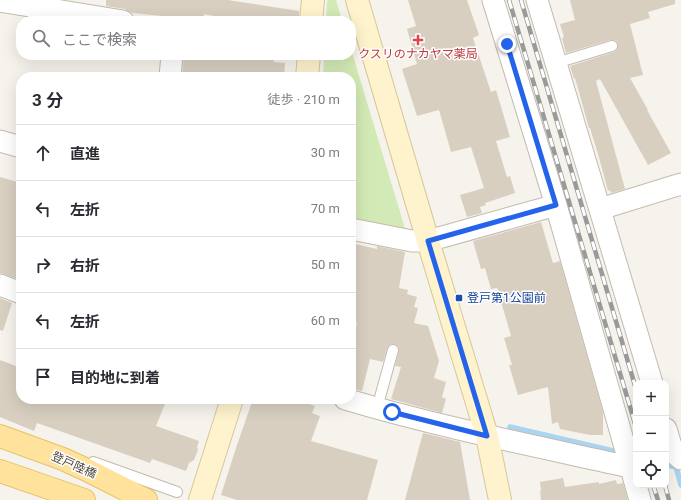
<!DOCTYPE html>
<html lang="ja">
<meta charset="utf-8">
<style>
:root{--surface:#fff;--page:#f2f2f3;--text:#2b2b33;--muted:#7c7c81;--line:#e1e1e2}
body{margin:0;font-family:Roboto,"Noto Sans JP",sans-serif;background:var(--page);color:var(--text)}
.controls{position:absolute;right:12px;bottom:12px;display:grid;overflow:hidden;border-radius:8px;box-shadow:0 4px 16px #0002}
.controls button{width:36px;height:36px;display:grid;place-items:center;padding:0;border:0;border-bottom:1px solid var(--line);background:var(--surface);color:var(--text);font:20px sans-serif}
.stop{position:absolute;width:12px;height:12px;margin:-9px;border:3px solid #2563eb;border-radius:50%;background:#fff}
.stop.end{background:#2563eb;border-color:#fff;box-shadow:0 1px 4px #0008}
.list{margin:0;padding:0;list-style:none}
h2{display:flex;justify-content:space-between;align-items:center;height:52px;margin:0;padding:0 16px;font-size:17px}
h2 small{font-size:13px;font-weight:400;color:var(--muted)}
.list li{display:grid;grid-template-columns:26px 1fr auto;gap:12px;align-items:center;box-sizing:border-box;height:56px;padding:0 16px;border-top:1px solid var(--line)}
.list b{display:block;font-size:15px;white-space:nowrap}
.list em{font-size:13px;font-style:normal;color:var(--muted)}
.icon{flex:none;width:22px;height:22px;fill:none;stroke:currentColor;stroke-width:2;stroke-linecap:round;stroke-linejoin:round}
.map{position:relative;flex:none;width:681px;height:500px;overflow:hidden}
.search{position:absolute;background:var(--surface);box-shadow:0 4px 16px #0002;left:16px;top:16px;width:340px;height:44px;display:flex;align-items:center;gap:10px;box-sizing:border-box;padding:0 14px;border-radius:16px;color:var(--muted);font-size:15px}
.panel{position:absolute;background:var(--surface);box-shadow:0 4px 16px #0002;left:16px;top:72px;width:340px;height:332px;border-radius:16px}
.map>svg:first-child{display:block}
</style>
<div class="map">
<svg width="681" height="500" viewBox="0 0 681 500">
<rect width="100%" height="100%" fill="#f6f3ec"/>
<path fill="#d2eab5" d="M329,0H336L342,21H326L327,1Z
M351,49L406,232L351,221V77H323L324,55H351Z"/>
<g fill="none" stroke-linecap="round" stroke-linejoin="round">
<path stroke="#a9d4f2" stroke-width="5.5" d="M510,427L622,453
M666,465L676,467L681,485"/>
</g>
<path fill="#d8cfc1" d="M106,0H228L299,11V21H238L204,14L203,21H189L163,16L132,13L130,12L125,9L106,6Z
M408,0H467L479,35L473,38L491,92L496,90L510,137L496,141L507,177L510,176L515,193L485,203L486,205L480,207L482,213L467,217L460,195L484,188L471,147L451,152L439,110L417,116L402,69L417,64L407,29L416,26Z
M570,0H675V4L648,12L650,18L630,24L643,75L630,78L648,110H647L671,153L648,165L600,79L596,81L625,189L611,193L610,190L608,191L598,154L590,128H589L575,78L574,79L570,66L614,52L617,50L618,44L616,41L613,40H610L566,53L562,38L564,37L560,24L575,20Z
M184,55H253L252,57L274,58V62L285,63L284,77H182Z
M0,177L21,183V277L20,280L4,274L0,273Z
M541,222L553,263L560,261L603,412V435H590L560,429L558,422L552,424L548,387L518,395L509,365H512L504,338L511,336L497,288L491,289L485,268L481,269L473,241Z
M351,243L377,249V246L405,252L399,288L408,290L407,294L417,297L414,307L418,308L414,323L428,326L439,361L434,378L446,382L442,397L446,399L442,413L391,399L401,367L395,366L399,349L398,346L394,344H391L388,346L383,362L370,359L362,391L351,388V346L357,323L351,322Z
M0,298L12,303L3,331L0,330Z
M0,360L21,368V399H167L156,426L199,441L197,447L198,450L194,460L189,463L186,471L152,459L150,463L37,423L34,431L0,417Z
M253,399H294L315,406L312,413L320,416L311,441L378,460L367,500H237L221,495L237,445Z
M423,433L460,442L470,500H405Z
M563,478L565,487L599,482V484L616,480L617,484L623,483L628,500H541L540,491H541L540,482Z"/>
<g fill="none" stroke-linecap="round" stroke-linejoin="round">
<defs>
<path id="lane" d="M556,63L612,46
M377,408L393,350
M93,462L177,492"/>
<path id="street" d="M493,0L556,205L640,500
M537,0L652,383
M0,1L123,21
M170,77L172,55
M0,141L21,147
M600,209L681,184
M351,229L412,241H428L556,205
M0,285L21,293
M345,399C439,427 535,446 630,467
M666,429L673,452L681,459"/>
<path id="secondary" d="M357,0L428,241L487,436L500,500
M311,21L313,0
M307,77L309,55
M200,500L232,399"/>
<path id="primary" d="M0,436L63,459L87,470L146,500
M0,471L84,500"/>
</defs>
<use href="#lane" stroke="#c2bbae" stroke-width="12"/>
<use href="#street" stroke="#c2bbae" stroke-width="23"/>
<use href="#secondary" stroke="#d6c79b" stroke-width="24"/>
<use href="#primary" stroke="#e6c16a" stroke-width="24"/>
<use href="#lane" stroke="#fff" stroke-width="10"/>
<use href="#street" stroke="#fff" stroke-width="21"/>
<use href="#secondary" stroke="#fff3cd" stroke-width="22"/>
<use href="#primary" stroke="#ffe39c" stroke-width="22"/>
<defs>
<path id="rail" d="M509,0L636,427
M521,0L636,389
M653,485L658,500
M665,485L669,500"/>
</defs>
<use href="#rail" stroke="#9a9a9a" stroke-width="4.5"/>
<use href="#rail" stroke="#fff" stroke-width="3" stroke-dasharray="9" stroke-linecap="butt"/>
</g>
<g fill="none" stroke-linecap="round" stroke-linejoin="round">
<path stroke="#2563eb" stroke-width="5" d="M392,412L487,436L428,241L556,205L507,44"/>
</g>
<path fill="#e0444e" stroke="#fff" stroke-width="1.5" d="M416 34h4v4h4v4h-4v4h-4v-4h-4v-4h4z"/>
<rect fill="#1a4fb4" stroke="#fff" stroke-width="1.5" x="455" y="294" width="8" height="8" rx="2"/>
<g text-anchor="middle" stroke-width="3" stroke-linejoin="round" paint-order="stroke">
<g font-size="12" fill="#be3a42" stroke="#fff">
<text x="418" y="58">クスリのナカヤマ薬局</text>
</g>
<g font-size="12" fill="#164399" stroke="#fff" text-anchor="start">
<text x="467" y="302">登戸第1公園前</text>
</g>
<g font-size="12" fill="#4b4439" stroke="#fff">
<text transform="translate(74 465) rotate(24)" y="4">登戸陸橋</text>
</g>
</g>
</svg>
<div class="controls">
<button>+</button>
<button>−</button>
<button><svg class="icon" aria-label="locate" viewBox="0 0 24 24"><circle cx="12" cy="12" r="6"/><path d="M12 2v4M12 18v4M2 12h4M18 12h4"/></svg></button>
</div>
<div class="stop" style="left:392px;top:412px"></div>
<div class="stop end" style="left:507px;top:44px"></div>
<div class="search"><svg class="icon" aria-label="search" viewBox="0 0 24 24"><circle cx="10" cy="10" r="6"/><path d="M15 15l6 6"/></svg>ここで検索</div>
<section class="panel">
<h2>3 分<small>徒歩 · 210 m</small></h2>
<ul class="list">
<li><svg class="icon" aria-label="ahead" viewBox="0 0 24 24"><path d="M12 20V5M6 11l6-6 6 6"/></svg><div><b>直進</b></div><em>30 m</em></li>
<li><svg class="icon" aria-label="left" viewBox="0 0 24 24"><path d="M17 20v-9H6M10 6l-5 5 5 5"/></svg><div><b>左折</b></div><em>70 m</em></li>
<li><svg class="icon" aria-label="right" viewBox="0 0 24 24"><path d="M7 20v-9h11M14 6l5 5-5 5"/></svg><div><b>右折</b></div><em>50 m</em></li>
<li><svg class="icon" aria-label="left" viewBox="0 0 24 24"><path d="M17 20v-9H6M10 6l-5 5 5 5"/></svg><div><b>左折</b></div><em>60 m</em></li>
<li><svg class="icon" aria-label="arrive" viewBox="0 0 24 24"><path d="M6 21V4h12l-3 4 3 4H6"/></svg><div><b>目的地に到着</b></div></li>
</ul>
</section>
</div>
